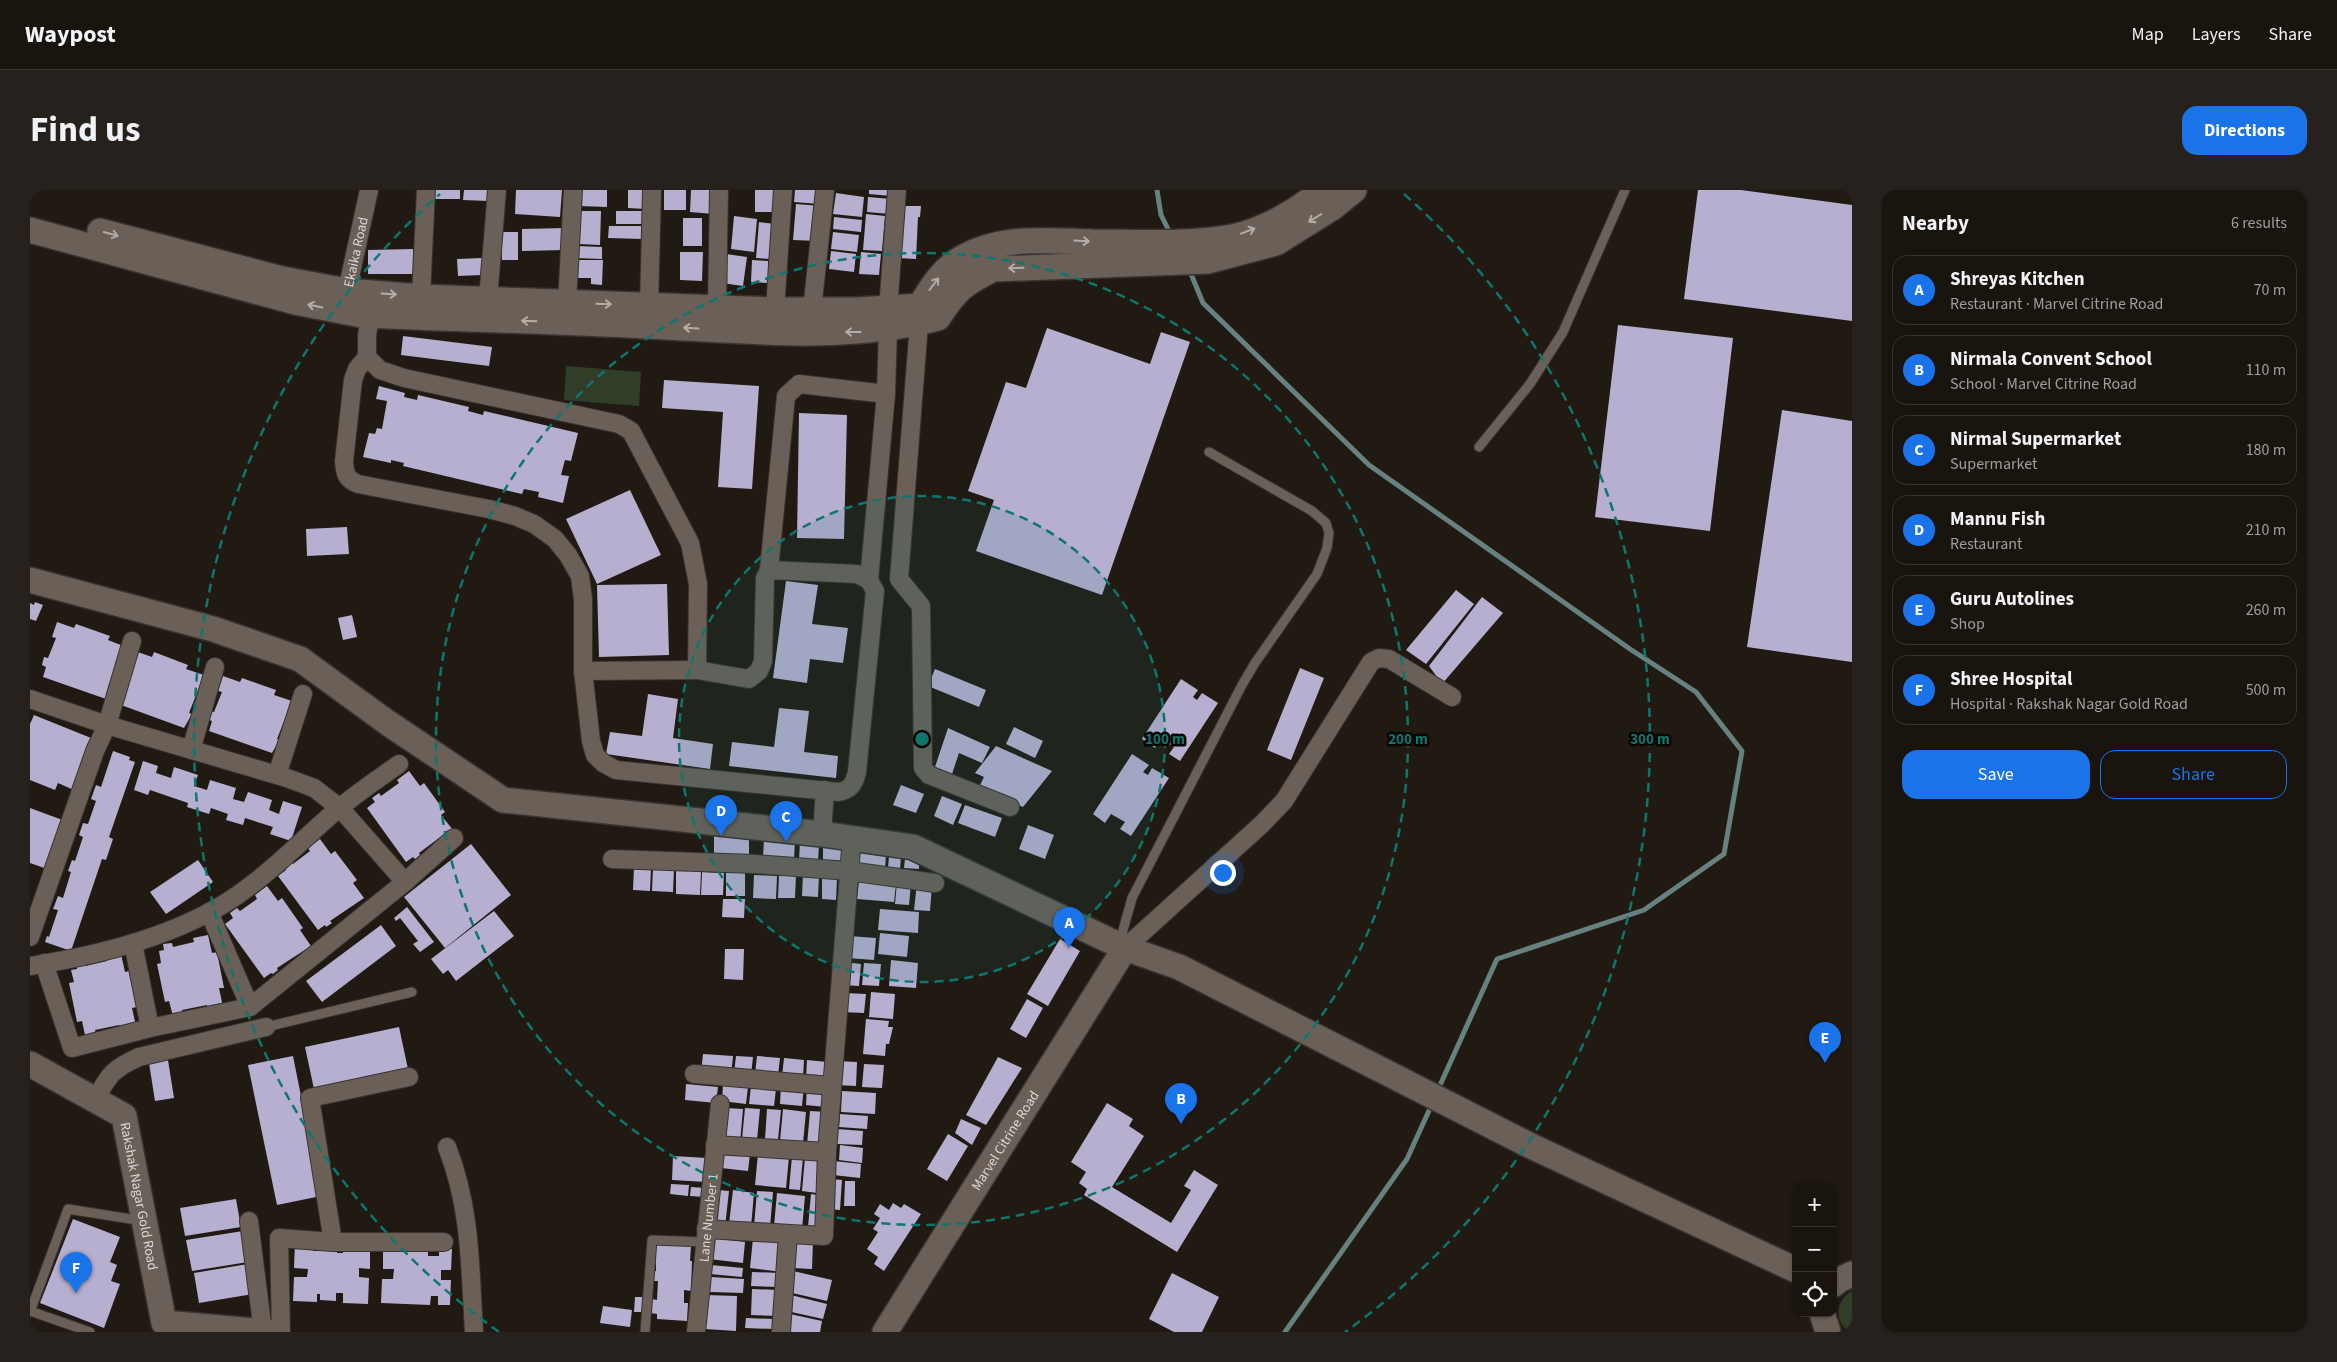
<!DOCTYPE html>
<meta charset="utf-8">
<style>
:root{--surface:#19140e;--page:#26211c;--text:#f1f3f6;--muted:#9f9e9e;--line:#37332e;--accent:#1a73e8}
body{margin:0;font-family:"Source Sans 3",sans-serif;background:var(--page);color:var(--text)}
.controls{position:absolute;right:15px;bottom:15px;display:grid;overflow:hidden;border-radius:10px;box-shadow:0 1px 4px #0004}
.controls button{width:45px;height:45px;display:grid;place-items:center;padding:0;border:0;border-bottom:1px solid var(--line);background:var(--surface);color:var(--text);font:25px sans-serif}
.you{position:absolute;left:1192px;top:682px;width:18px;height:18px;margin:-12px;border:4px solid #fff;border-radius:50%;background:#1a73e8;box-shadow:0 0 0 8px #1a73e833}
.badge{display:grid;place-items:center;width:32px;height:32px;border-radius:50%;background:var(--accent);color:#fff;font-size:16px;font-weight:700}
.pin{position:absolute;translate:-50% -41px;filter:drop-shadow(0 1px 2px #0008)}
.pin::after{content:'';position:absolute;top:26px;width:18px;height:15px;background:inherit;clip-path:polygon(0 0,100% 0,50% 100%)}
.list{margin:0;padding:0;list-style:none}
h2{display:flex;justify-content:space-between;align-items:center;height:65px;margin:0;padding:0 20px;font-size:21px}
h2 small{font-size:16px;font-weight:400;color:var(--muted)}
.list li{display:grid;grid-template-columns:32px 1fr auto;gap:15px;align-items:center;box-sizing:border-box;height:70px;margin:0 10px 10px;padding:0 10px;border:1px solid var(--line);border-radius:15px}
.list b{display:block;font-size:19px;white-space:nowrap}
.list p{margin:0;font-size:16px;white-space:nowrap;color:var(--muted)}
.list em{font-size:16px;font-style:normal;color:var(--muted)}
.actions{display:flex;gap:10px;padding:15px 20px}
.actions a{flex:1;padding:11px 0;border:1px solid var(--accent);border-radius:15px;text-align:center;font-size:18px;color:var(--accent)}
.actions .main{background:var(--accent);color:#fff}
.icon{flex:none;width:28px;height:28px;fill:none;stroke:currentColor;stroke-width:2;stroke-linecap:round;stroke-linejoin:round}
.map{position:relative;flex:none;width:1822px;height:1142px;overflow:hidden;border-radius:15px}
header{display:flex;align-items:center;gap:30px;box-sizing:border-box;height:70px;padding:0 25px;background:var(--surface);border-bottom:1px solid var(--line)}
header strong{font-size:24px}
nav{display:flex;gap:28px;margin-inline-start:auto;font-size:18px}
.intro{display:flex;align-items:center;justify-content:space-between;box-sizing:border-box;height:120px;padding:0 30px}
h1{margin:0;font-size:35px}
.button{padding:12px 22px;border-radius:15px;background:var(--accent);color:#fff;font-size:18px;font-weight:700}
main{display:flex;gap:30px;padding:0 30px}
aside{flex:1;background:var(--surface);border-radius:15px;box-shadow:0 1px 4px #0004}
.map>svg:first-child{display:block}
</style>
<header>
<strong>Waypost</strong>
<nav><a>Map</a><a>Layers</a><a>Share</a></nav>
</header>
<div class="intro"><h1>Find us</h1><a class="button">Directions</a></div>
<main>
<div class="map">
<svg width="1822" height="1142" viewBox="0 0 1822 1142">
<rect width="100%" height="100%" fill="#211a13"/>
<path fill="#303d28" d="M536,176L611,182L609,216L534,210Z
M1822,1101V1142H1819C1804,1130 1805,1111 1822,1101Z"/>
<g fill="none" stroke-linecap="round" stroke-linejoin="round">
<path stroke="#66817f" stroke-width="5" d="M1127,0L1131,25L1141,45
M1159,79L1173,113L1339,275L1600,459L1666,502L1712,561L1694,664L1614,720L1467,769L1407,902
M1255,1142L1377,969L1402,914"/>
</g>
<path fill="#b6afcf" d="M403,0H430V9H403Z
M434,0H458V11L433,10Z
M486,0H532L530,27L485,24Z
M549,0H577V17L549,16Z
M598,0H616V19L598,18Z
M634,0H656V20H634Z
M661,0H685L684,24L660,22Z
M725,0H746V22H725Z
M765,0H790L789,14L764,12Z
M839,0H862L861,6L839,4Z
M1668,0H1711L1822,15V131L1654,109Z
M806,3L834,7L832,27L803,24Z
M838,7L861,9L860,24L837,22Z
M766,14L791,16L788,51L763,50Z
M870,16H891L890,27H888L886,69L868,68Z
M549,21H571L570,55L549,54Z
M586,21H616L615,34H586Z
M836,24L855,26L852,61L833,60Z
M704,26L727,29L724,62L701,59Z
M804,27L832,30L831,42L803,39Z
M653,28H672V56H653Z
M729,32L745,34L742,69L726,68Z
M579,36H612V49L578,48Z
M535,38V60L492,61V39Z
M471,42H488V70H472Z
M803,42L829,45L827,62L801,59Z
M546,56L572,57V69L545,68Z
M383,59L384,84H338V60Z
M801,61L826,64L824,82L799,79Z
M650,62H673L672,91L650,90Z
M831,62L851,64L849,85L829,84Z
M696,64L717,67L713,96L692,93Z
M452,68V85L428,86L427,69Z
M544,70H573L572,95L561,94V88H544Z
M722,70L738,71V93L721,92Z
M1588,135L1703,148L1680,341L1565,327Z
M1017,138L1120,174L1131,142L1160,152L1072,405L946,361L964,310L938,301L976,192L996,198Z
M373,146L462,157L459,176L371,165Z
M634,190L729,196L722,299L688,297L693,222L632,218Z
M349,196L375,203L374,207L387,210L388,205L439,217L438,221L453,225L454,221L548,243L541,271L535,270L531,285L539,286L533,313L508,307L509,302L494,299L492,304L373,276L374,273L361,270V273L333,267L339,243L345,244L347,238L352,239L357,211L346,209Z
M1752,220L1822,231V472L1717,457Z
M769,223L817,225L814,349L767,348Z
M600,300L631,365L567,394L536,329Z
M317,337L319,364L277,366L276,339Z
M756,391L788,395L782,434L818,438L813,473L780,469L777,493L743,488Z
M637,394L639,465L569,467L567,395Z
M1426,400L1444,414L1396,474L1376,460Z
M1452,407L1473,423L1412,494L1399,476Z
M5,412L13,415L6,431L0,429V413L4,415Z
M322,425L327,447L313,450L308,428Z
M27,432L44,438L46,434L80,446L78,450L96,457L76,509L13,487L16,477L12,475L14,467L18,468L26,448L22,447Z
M105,461L122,467L124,462L158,475L156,479L174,485L159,523L162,524L154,538L91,515L104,476L100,475Z
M1270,478L1294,488L1261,570L1237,560Z
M905,479L956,500L949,517L898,496Z
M193,486L210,492L212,488L246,500L244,505L262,511L247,549H250L242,563L179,541L182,531L177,529L180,521L184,522L192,502L188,501Z
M1151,489L1168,500L1163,507L1167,510L1172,503L1188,513L1150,571L1139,564L1144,557L1130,549L1125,558L1112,549Z
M618,504L648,509L643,548L683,554L680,579L576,564L580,542L612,546Z
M749,518L779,521L774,562L808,566L806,588L699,576L702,552L744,557Z
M4,525L66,550L46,601L28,593L25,600L0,590V534Z
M984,537L1013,551L1005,568L976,554Z
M918,538L960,557L952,573L929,563L922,584L905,577Z
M966,556L1022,581L993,617L949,597L954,587L945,583Z
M83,561L100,567L99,570L105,572L79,647L83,649L76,670L72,669L41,761L15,752L17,746L19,747L28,720L23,719L28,706L33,708L41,682L38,681L42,670L45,671L53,647L49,645L53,633L58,634L66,611L61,609L66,595L71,597Z
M1102,564L1119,575L1113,582L1118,585L1122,578L1139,588L1101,646L1090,639L1095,632L1081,624L1075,633L1063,624Z
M113,571L128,576L126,583L141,588L144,577L168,585L164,596L177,600L180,590L206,598L203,609L214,612L218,602L242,610L239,620L249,624L253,611L272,617L261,651L240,644L243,637L215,628L213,635L196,630L198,624L181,618L179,624L157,617L158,613L120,600L118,605L104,600Z
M379,581L390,596L394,593L415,622L411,625L423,640L410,650L409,648L389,663L390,665L385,669L383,667L376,672L337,618L345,612L342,608L349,603L351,606L369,593L367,590Z
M871,595L894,604L886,623L863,615Z
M912,606L932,614L923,635L904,626Z
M935,615L972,628L965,647L928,633Z
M0,618L38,632L20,680L0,673Z
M998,635L1024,645L1015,669L989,659Z
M684,644H719V667H684Z
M290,649L301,664L305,661L327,690L323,693L334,708L300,731L302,733L296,737L295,735L288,740L248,686L256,680L253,676L261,671L263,674L280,661L278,658Z
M734,649L765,651L764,669L733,667Z
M770,651L789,652L788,673L769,671Z
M441,654L481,705L415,758L374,707Z
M793,655L811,656V671L793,670Z
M829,660L856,662L855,680L828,677Z
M859,666L871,667L870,679L858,678Z
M875,669L889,670V679L874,678Z
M168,670L183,692L136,724L120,702Z
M604,677L621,678L620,701L603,700Z
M623,678H644L643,702L622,701Z
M646,680L671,681L670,705L646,704Z
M696,681L715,682V706H696Z
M672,682L694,683L693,705H671Z
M773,684L789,685L788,707L772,706Z
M724,685L747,686L746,709L723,708Z
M749,685H766L765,708H748Z
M792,688H807L806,710L792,709Z
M829,691L866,694L864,712L827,709Z
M867,692L881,693L879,715L865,714Z
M887,693L902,695L900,721L884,720Z
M237,696L248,711L252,708L273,738L270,740L281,756L247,778L248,780L243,784L241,783L234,788L195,734L203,728L200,723L207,718L210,721L227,709L225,705Z
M693,709H715L714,728L692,727Z
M377,717L404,752L390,762L383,754L388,751L370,728L366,731L364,728Z
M850,719L889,722L888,743L848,740Z
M464,721L484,746L426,791L418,780L413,784L401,769Z
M351,735L366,756L292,812L276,791Z
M850,743L879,746L877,767L848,764Z
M178,745L182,763L187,762L194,798H189L193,817L178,821L177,815L152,820L154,826H143L139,811L135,812L127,774L131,773L129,761L134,760L133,754L142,753L143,757L164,752L163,748Z
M819,746L846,748L844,770L817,768Z
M1030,749L1050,761L1018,816L997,804Z
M695,759H714L713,790L694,789Z
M91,764L95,782L99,781L107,817L102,818L106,836L91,840L89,835L65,840L66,845H55L52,831L47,832L39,793L44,792L41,780L47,779L46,773L55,772V776L77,771L76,767Z
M861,770L888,773L886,798L859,796Z
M814,772L831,774L829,796L813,795Z
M834,773L851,774L849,796L832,795Z
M841,802L865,804L863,829L839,827Z
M814,803L836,804L834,823L812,822Z
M997,809L1013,818L996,848L980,839Z
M836,829L859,831L858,837H863L859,854H856L855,866L833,864Z
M369,837L378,879L284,899L275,857Z
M673,864L703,866L701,886L671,883Z
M263,866L291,1006L247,1015L218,875Z
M706,866L723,867L721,885L704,883Z
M727,866L750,868L748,886L725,884Z
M968,867L992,878L956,935L936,925Z
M754,868L774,870L773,888L752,886Z
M138,870L144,908L125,911L119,873Z
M777,870L797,872L795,889L776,887Z
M808,871L827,872L826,896L806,895Z
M834,874L854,875L852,898L832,897Z
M656,894L688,897L686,913L655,910Z
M751,894L774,896L772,916L750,914Z
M693,895L718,897L716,914L692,911Z
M721,896L746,899L744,916L719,914Z
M777,898L797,900L795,917L776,915Z
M812,901L846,903L845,924L811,922Z
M1077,913L1103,929L1099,936L1114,946L1082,997L1141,1033L1161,1000L1154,996L1164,980L1188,995L1147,1062L1054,1005L1057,999L1049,993L1056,982L1041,972Z
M696,918L713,919L710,953L693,952Z
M715,918L730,919L727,950L712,949Z
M737,919L751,920L748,950L735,949Z
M753,919L776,922L773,953L750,951Z
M780,921L798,922L794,957L777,955Z
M810,924L838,926L837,939L809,937Z
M931,929L951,938L942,955L925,943Z
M807,939L833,941L832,955L807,954Z
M918,944L938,956L917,991L897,979Z
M810,955L833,958L832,973L809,970Z
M692,962L720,964L718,981L691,978Z
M728,964L759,967L756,998L725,995Z
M643,966L677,968L676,992L642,990Z
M762,966L773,967L770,1000L759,999Z
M775,967L790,969L787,1003L772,1001Z
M804,971L831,974L830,988L803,985Z
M802,989L812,990L810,1020L800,1019Z
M815,991H825V1016H814Z
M641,994L659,995L658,1006L640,1004Z
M661,997L675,998L674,1007L660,1006Z
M688,1000L699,1001L695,1037L685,1036Z
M703,1000L724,1003L721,1037L699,1034Z
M727,1001L743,1002L740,1037L724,1036Z
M747,1003L775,1006L772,1039L744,1036Z
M781,1004L794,1006L791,1038L778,1037Z
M206,1009L211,1037L155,1046L150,1018Z
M863,1013L871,1018L874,1014L891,1024L854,1081L844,1074L848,1067L837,1059L848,1042L843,1039L850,1028L844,1024L850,1014L859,1020Z
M43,1029L90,1047L80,1072L87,1075L81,1091L90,1094L74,1138L10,1113Z
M213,1041L218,1072L162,1081L156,1050Z
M681,1048L715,1052L713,1073L679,1069Z
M723,1048L755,1052L752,1082L720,1078Z
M764,1050L783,1051L782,1079L763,1078Z
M265,1052L283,1053V1061H292V1055L307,1056V1063H313V1056H340V1079L329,1078V1087L339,1088L338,1114L313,1113V1103H306V1111L290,1110V1104H287V1112L263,1111L264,1087H277L278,1079L264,1078Z
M624,1054L661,1056L660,1071H662L661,1101L654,1100V1113H658L657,1131L627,1129V1124L621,1123L622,1109L627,1110L628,1091H623V1081H626V1073H623Z
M353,1056L398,1058V1066H409V1058L422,1059L421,1080H411V1090H421L420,1115H408V1106H401L400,1115L351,1113L352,1089H363L364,1079H353Z
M218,1074L223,1104L169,1113L164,1083Z
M681,1075L713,1078L712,1087L680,1084Z
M763,1081L802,1090L797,1111L758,1102Z
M722,1082L749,1083V1097L721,1096Z
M1142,1083L1189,1107L1172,1142H1144L1119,1129Z
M681,1087L714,1089L713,1103L680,1102Z
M722,1099L749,1100L748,1126L721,1125Z
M676,1105L707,1106L706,1141L675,1139Z
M761,1105L797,1114L793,1129L757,1121Z
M605,1107H614L613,1122H604Z
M573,1116L602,1120L600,1137L570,1133Z
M760,1124L792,1131L790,1142H758Z
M716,1128L744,1129L743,1139L715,1138Z"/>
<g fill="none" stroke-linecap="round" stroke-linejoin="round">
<defs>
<path id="lane" d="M1449,257L1500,194L1533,142L1595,0
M1096,753L1092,744L1102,708L1212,495L1225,473L1287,384L1297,358L1299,343L1296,333L1282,321L1179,262
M236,837L382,802
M0,1121L60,1142
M0,1122L38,1019L113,1031
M615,1142L622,1050L675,1052"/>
<g id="street">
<path d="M391,107L396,0"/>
<path d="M458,109L467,0"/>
<path id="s1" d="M317,112V101L339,0"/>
<path d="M537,113L543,0"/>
<path d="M619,116L622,0"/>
<path d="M687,118L689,0"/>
<path d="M858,119L867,0"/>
<path d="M745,120L753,0"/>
<path d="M782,120L795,0"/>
<path d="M890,121L869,389L891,416L893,578L899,585L980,617"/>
<path d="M340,126L337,146V167L350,180L374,188L589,234L601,241L660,353L668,394L667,480L719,489L729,481L733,471L735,388L739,380L827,384L839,390"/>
<path d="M337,167L327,179L323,190L314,271C315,284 316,289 328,294L459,319L485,326L504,334L525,349L538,365L550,386L553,409V481L561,551L565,565L573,573L586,580L808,602C821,600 824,594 827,582L845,401L839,390L856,204L858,139"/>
<path d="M739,380L756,206L769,194L856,204"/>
<path d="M553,481L667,480"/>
<path d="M0,509L77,535L257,588L284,598L310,618L375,692"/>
<path d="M161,560L185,477"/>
<path d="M247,585L273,504"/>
<path d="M792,644L795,600"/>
<path d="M582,669L725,674L819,681L905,693"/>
<path d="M179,722L220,817"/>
<path d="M0,747L65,561L77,535L102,451"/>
<path d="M103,753L120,838L220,817L375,692L424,648"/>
<path d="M1095,758L1232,634L1254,611L1341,472L1349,468L1359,469L1422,507"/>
<path d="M14,773L42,858L120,838"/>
<path d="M0,776C71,765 158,743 216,699C249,675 277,645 308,619C327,603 348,589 369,574"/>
<path d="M664,884L802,896"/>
<path d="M65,910C79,885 82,879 109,867L236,837"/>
<path d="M685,955L797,962"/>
<path d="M417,957C441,1018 440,1077 444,1142"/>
<path d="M219,1031L233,1142"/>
<path d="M676,1039L794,1046L797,962L822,647"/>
<path d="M303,1052H414"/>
<path d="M251,1142L249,1048L303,1052L280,908L379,887"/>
<path id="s2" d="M666,1142L690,914"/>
<path d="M751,1142L758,1044"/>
</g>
<g id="secondary">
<path d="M0,40L265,112L332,125C426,129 521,131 615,136C711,140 814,153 908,128C926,100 933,94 963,79L1178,71L1246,53L1302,18L1324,0"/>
<path d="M70,41L252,89L317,101L391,107L745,120H827L890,116C901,98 913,78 932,68C972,45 1017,51 1062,52C1104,52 1160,55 1202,47C1233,41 1268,21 1292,0"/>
<path d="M0,390L183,439L270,469L358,533L473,610L792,644L883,657L1095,758L1149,777L1501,956L1766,1080"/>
<path id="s3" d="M0,874L94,926L134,1133L237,1142"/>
<path d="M1803,1095L1809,1090L1822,1084"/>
<path d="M1792,1123L1798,1142"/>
<path id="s4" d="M855,1142L1095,758"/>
</g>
</defs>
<use href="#lane" stroke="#393330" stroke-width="11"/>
<use href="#street" stroke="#393330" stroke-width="20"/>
<use href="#secondary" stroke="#393330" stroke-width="28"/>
<use href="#lane" stroke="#6a6058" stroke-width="9"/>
<use href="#street" stroke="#6a6058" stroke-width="18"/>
<use href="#secondary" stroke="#6a6058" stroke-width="25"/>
</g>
<defs><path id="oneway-shaft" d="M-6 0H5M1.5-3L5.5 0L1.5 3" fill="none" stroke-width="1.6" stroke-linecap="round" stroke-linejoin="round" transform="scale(1.25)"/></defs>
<g stroke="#b4ada7">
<use href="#oneway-shaft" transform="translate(1285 28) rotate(148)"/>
<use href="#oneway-shaft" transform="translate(1218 41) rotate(-21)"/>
<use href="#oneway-shaft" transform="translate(81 44) rotate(15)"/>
<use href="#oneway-shaft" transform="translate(1052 51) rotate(3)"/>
<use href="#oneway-shaft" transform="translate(986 78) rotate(178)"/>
<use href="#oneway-shaft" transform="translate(904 94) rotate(-53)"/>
<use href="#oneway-shaft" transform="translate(359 104) rotate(4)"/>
<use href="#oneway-shaft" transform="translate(574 114) rotate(2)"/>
<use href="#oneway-shaft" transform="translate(285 116) rotate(-168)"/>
<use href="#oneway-shaft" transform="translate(499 131) rotate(-178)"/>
<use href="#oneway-shaft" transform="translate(661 138) rotate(-177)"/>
<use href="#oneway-shaft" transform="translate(823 142) rotate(180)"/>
</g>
<circle cx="892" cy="549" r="243" fill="#0f766e" fill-opacity=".12"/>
<g fill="none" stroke="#0f766e" stroke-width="2.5" stroke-dasharray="9 6">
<circle cx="892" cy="549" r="243"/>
<circle cx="892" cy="549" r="486"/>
<path d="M469 1142A728 728 0 0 1 410 4M1374 4A728 728 0 0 1 1315 1142"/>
</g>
<g text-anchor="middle" stroke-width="5" stroke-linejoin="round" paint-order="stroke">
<g font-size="14" fill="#dcd7d2" stroke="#090604">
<text dy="5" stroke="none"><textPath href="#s1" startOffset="51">Ekaika Road</textPath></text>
<text dy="5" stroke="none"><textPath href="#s4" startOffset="226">Marvel Citrine Road</textPath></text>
<text dy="5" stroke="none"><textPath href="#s3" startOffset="189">Rakshak Nagar Gold Road</textPath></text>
<text dy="5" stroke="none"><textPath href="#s2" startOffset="115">Lane Number 1</textPath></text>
</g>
</g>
<circle cx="892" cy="549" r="8" fill="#0f766e" stroke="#090604" stroke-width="2.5"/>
<g font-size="15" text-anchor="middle" font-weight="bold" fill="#0f766e" stroke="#090604" stroke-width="5" stroke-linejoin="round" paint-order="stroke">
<text x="1135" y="554">100 m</text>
<text x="1378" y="554">200 m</text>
<text x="1620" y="554">300 m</text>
</g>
</svg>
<div class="controls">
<button>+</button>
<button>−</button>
<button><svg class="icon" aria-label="locate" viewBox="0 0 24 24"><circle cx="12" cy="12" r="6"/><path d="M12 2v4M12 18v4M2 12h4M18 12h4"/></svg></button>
</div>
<div class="you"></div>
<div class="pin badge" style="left:1039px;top:758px">A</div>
<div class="pin badge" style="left:1151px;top:934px">B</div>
<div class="pin badge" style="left:756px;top:652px">C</div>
<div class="pin badge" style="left:691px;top:646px">D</div>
<div class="pin badge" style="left:1795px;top:873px">E</div>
<div class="pin badge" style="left:46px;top:1103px">F</div>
</div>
<aside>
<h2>Nearby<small>6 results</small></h2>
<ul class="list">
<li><span class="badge">A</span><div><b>Shreyas Kitchen</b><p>Restaurant · Marvel Citrine Road</p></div><em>70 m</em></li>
<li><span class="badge">B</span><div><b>Nirmala Convent School</b><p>School · Marvel Citrine Road</p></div><em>110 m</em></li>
<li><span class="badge">C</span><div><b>Nirmal Supermarket</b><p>Supermarket</p></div><em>180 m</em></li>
<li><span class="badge">D</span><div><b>Mannu Fish</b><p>Restaurant</p></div><em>210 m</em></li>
<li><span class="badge">E</span><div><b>Guru Autolines</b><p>Shop</p></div><em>260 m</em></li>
<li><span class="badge">F</span><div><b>Shree Hospital</b><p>Hospital · Rakshak Nagar Gold Road</p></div><em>500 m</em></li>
</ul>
<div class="actions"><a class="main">Save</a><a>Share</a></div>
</aside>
</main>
